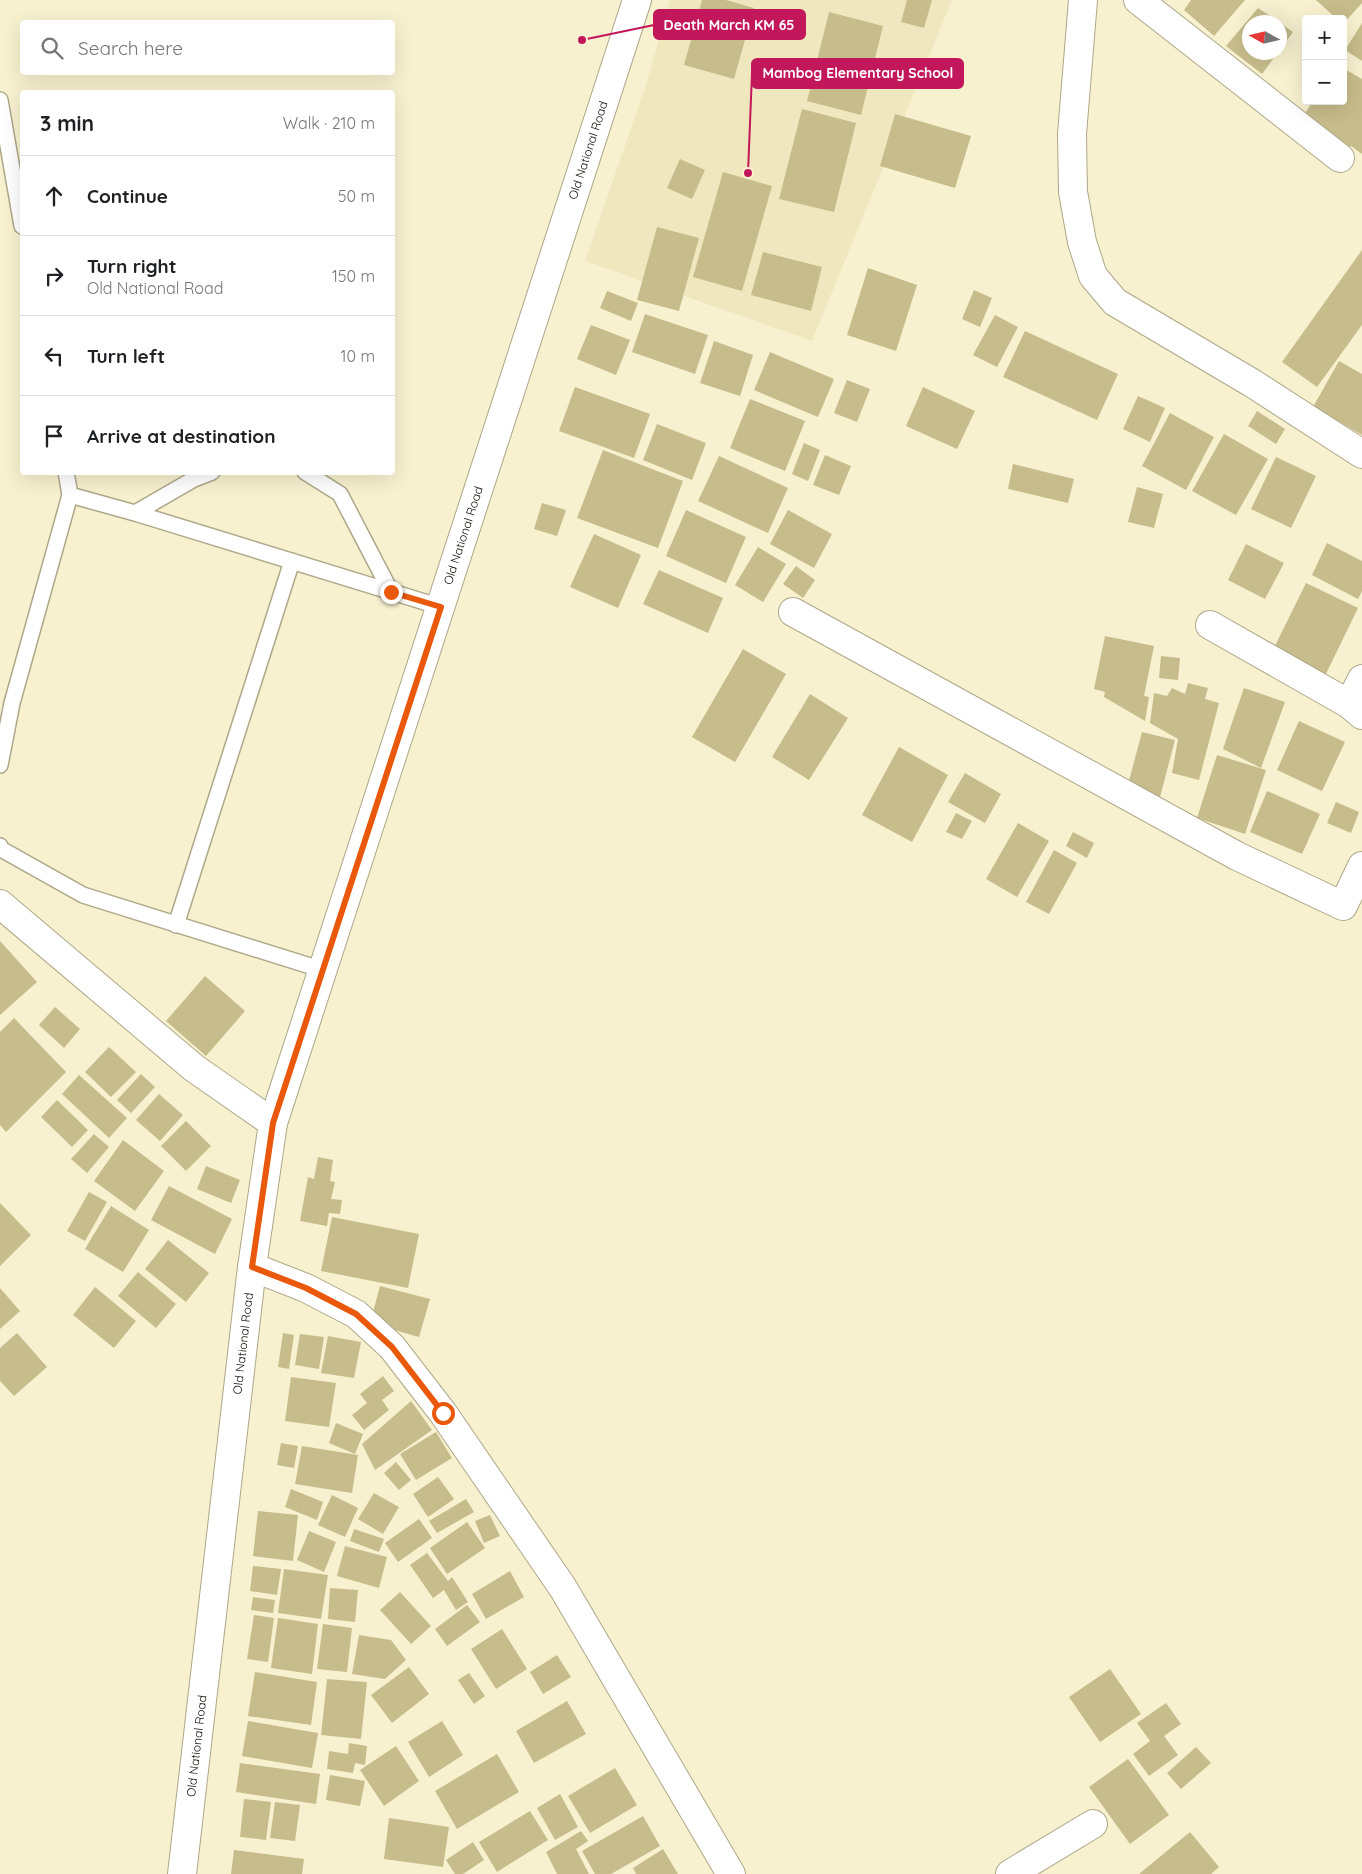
<!DOCTYPE html>
<meta charset="utf-8">
<style>
:root{--surface:#fff;--page:#f6f6f6;--text:#202124;--muted:#757577;--line:#e0e0e0}
body{margin:0;font-family:Quicksand,sans-serif;background:var(--page);color:var(--text)}
.controls{position:absolute;right:15px;top:15px;display:grid;overflow:hidden;border-radius:5px;box-shadow:0 5px 20px #0002}
.controls button{width:45px;height:45px;display:grid;place-items:center;padding:0;border:0;border-bottom:1px solid var(--line);background:var(--surface);color:var(--text);font:25px sans-serif}
.compass{position:absolute;left:1242px;top:15px;width:45px;height:45px;border-radius:50%;background:var(--surface);box-shadow:0 5px 20px #0002;rotate:278deg}
.stop{position:absolute;width:15px;height:15px;margin:-11px;border:4px solid #ea580c;border-radius:50%;background:#fff}
.stop.end{background:#ea580c;border-color:#fff;box-shadow:0 1px 5px #0008}
.list{margin:0;padding:0;list-style:none}
h2{display:flex;justify-content:space-between;align-items:center;height:65px;margin:0;padding:0 20px;font-size:21px}
h2 small{font-size:16px;font-weight:400;color:var(--muted)}
.list li{display:grid;grid-template-columns:32px 1fr auto;gap:15px;align-items:center;box-sizing:border-box;height:80px;padding:0 20px;border-top:1px solid var(--line)}
.list b{display:block;font-size:19px;white-space:nowrap}
.list p{margin:0;font-size:16px;white-space:nowrap;color:var(--muted)}
.list em{font-size:16px;font-style:normal;color:var(--muted)}
.icon{flex:none;width:28px;height:28px;fill:none;stroke:currentColor;stroke-width:2;stroke-linecap:round;stroke-linejoin:round}
.map{position:relative;flex:none;width:1362px;height:1874px;overflow:hidden}
.search{position:absolute;background:var(--surface);box-shadow:0 5px 20px #0002;left:20px;top:20px;width:375px;height:55px;display:flex;align-items:center;gap:12px;box-sizing:border-box;padding:0 18px;border-radius:5px;color:var(--muted);font-size:19px}
.panel{position:absolute;background:var(--surface);box-shadow:0 5px 20px #0002;left:20px;top:90px;width:375px;height:385px;border-radius:5px}
.map>svg:first-child{display:block}
</style>
<div class="map">
<svg width="1362" height="1874" viewBox="0 0 1362 1874">
<rect width="100%" height="100%" fill="#f8f1d0"/>
<path fill="#f1e7bf" d="M670,0H952L812,341L585,261L646,85Z"/>
<path fill="#c7bc8b" d="M702,0H726L754,8L734,79L684,65Z
M907,0H932L924,28L901,22Z
M1191,0H1245L1214,36L1184,10Z
M1316,0H1362V3L1343,24V19H1337Z
M1258,8L1279,22H1250V52H1278L1262,74L1226,46Z
M829,12L883,26L861,115L807,101Z
M1280,23L1293,32L1280,50Z
M1362,23V61L1345,50Z
M1343,68L1362,79V154L1351,146L1345,150L1303,116L1313,101H1343Z
M802,109L856,123L834,212L779,199Z
M895,114L971,136L955,188L880,166Z
M680,159L705,170L692,199L667,188Z
M723,172L772,186L742,291L693,277Z
M657,227L699,238L679,311L637,300Z
M1362,250V325L1317,387L1282,362Z
M763,252L822,267L811,311L751,295Z
M868,268L917,285L896,351L847,335Z
M974,290L992,298L980,327L962,319Z
M607,291L638,303L631,321L600,308Z
M645,314L708,335L695,374L632,352Z
M995,315L1018,327L997,367L973,355Z
M591,325L630,340L616,375L577,359Z
M1025,331L1118,374L1097,420L1003,377Z
M714,341L753,355L740,396L700,383Z
M770,352L834,379L818,417L754,390Z
M1339,361L1362,374V435L1313,407Z
M847,380L870,389L857,422L834,413Z
M575,387L650,414L634,458L559,431Z
M923,387L975,411L957,449L906,426Z
M1138,396L1165,408L1150,442L1123,429Z
M750,399L805,421L785,471L730,448Z
M1257,411L1285,429L1276,444L1248,426Z
M1170,413L1214,437L1186,490L1142,466Z
M657,424L706,443L692,480L643,460Z
M1224,434L1268,459L1236,515L1192,491Z
M804,443L820,450L808,481L792,474Z
M603,450L683,481L658,548L577,518Z
M825,455L851,466L839,495L813,485Z
M719,456L788,488L768,533L698,501Z
M1276,457L1316,476L1291,528L1251,509Z
M1013,464L1074,479L1068,503L1008,489Z
M1137,487L1163,494L1154,528L1128,522Z
M542,503L566,510L557,536L534,529Z
M686,510L746,537L726,583L666,556Z
M788,510L832,534L814,568L770,544Z
M594,534L641,555L618,608L570,587Z
M1327,543L1362,561V591L1358,599L1312,575Z
M1246,544L1284,563L1265,599L1228,580Z
M758,547L786,564L763,602L735,585Z
M796,566L815,580L803,598L783,584Z
M659,570L723,598L708,633L643,604Z
M1306,583L1358,608L1323,680L1271,654Z
M1105,636L1154,646L1144,696L1149,697L1145,721L1104,697L1105,692L1094,689Z
M743,649L786,674L735,762L692,737Z
M1161,656L1180,658L1178,680L1159,678Z
M1188,683L1208,688L1205,699L1219,703L1199,780L1172,773L1178,739L1150,723L1154,693L1167,696L1172,688L1185,694Z
M1244,688L1285,702L1261,768L1223,749Z
M810,694L848,718L809,780L772,757Z
M1299,721L1345,742L1322,791L1277,770Z
M1142,732L1175,740L1159,801L1126,792Z
M899,747L948,775L912,842L862,815Z
M1217,755L1266,770L1245,834L1197,818Z
M965,773L1001,794L985,823L948,802Z
M1267,791L1320,814L1302,854L1250,832Z
M1336,802L1359,812L1351,833L1327,823Z
M956,813L972,821L962,839L946,832Z
M1018,823L1049,841L1017,897L986,879Z
M1073,832L1094,843L1087,858L1066,846Z
M1054,850L1077,863L1049,914L1026,902Z
M0,941L37,982L0,1015Z
M205,976L245,1011L206,1056L166,1021Z
M55,1007L80,1029L64,1048L39,1025Z
M14,1018L66,1072L6,1132L0,1125V1032Z
M109,1047L136,1072L111,1097L85,1072Z
M141,1074L155,1087L131,1113L117,1100Z
M79,1075L127,1118L109,1138L62,1094Z
M159,1094L183,1115L160,1141L136,1120Z
M57,1100L88,1130L72,1147L41,1117Z
M186,1121L211,1146L186,1171L161,1146Z
M94,1134L109,1147L87,1173L71,1159Z
M123,1140L164,1171L135,1211L94,1181Z
M318,1157L333,1160L330,1181L335,1182L331,1199L342,1200L340,1214L329,1213L327,1226L300,1221L308,1177L314,1179Z
M206,1166L240,1180L231,1203L197,1189Z
M169,1186L232,1219L215,1254L151,1220Z
M89,1192L107,1202L85,1241L67,1231Z
M0,1203L31,1235L0,1266Z
M111,1206L149,1230L123,1272L85,1249Z
M332,1217L419,1234L408,1288L321,1271Z
M168,1240L209,1273L186,1302L145,1269Z
M138,1272L176,1304L156,1328L118,1296Z
M380,1286L430,1299L419,1337L370,1323Z
M95,1287L136,1321L114,1348L73,1315Z
M0,1288L20,1311L0,1329Z
M17,1333L47,1367L14,1396L0,1381V1348Z
M283,1333L294,1335L289,1369L278,1367Z
M300,1334L324,1337L319,1369L295,1365Z
M328,1336L361,1342L354,1378L321,1373Z
M383,1376L394,1391L382,1400L389,1410L364,1430L352,1415L367,1403L360,1394Z
M291,1377L336,1383L329,1427L285,1421Z
M411,1401L432,1430L375,1470L362,1444Z
M336,1423L363,1434L355,1454L329,1443Z
M436,1432L452,1458L416,1480L400,1454Z
M281,1443L298,1446L294,1468L277,1465Z
M302,1446L358,1455L352,1493L295,1484Z
M396,1462L411,1480L399,1490L384,1473Z
M438,1477L454,1499L428,1517L413,1494Z
M291,1489L323,1502L317,1520L285,1507Z
M374,1493L399,1507L383,1534L358,1519Z
M332,1495L358,1508L345,1537L318,1525Z
M466,1499L474,1512L437,1533L429,1521Z
M258,1511L298,1515L293,1561L253,1556Z
M490,1515L500,1536L484,1543L475,1521Z
M419,1519L432,1538L398,1562L385,1543Z
M467,1522L485,1548L447,1574L430,1548Z
M354,1529L384,1539L379,1552L350,1541Z
M309,1531L336,1542L324,1572L297,1560Z
M345,1546L387,1557L379,1588L337,1576Z
M427,1553L448,1581L452,1577L468,1602L456,1610L444,1590L433,1598L410,1565Z
M253,1566L281,1569L277,1595L250,1591Z
M284,1569L328,1575L321,1619L278,1613Z
M510,1571L524,1597L486,1619L472,1594Z
M330,1588L358,1590L355,1622L328,1619Z
M400,1592L431,1626L411,1644L380,1610Z
M253,1597L275,1600L273,1613L251,1610Z
M467,1605L480,1622L447,1646L435,1629Z
M254,1615L274,1618L268,1662L247,1659Z
M278,1618L318,1624L312,1674L271,1668Z
M323,1624L352,1628L347,1672L317,1669Z
M502,1629L527,1669L496,1689L471,1649Z
M359,1635L391,1640L406,1660L385,1679L352,1674Z
M557,1655L571,1677L543,1694L530,1672Z
M409,1667L429,1694L392,1723L371,1695Z
M1110,1669L1141,1714L1100,1742L1069,1697Z
M255,1672L317,1682L311,1725L248,1716Z
M469,1673L485,1696L474,1704L458,1680Z
M327,1679L367,1682L361,1739L321,1735Z
M567,1701L586,1734L534,1763L516,1731Z
M1166,1703L1181,1724L1164,1736L1178,1755L1149,1776L1133,1754L1150,1741L1137,1723Z
M248,1721L318,1733L312,1768L242,1756Z
M442,1721L463,1755L429,1777L408,1742Z
M349,1743L367,1746L365,1765L355,1763L353,1773L327,1769L329,1751L348,1754Z
M396,1746L419,1781L384,1806L360,1770Z
M1196,1747L1211,1763L1181,1789L1167,1773Z
M497,1754L519,1792L457,1829L435,1791Z
M1128,1759L1169,1815L1130,1844L1089,1787Z
M240,1763L320,1774L316,1804L236,1792Z
M615,1768L637,1805L590,1833L568,1796Z
M330,1775L365,1781L360,1806L326,1800Z
M560,1794L578,1827L555,1840L537,1808Z
M244,1799L271,1802L266,1840L240,1837Z
M275,1802L300,1805L295,1841L270,1838Z
M530,1811L548,1840L497,1872L479,1842Z
M643,1816L660,1846L611,1874H595L582,1851Z
M389,1818L449,1827L443,1867L384,1859Z
M581,1831L588,1841L576,1849L589,1874H557L546,1852Z
M1190,1832L1219,1867L1211,1874H1139Z
M473,1842L484,1860L463,1874H455L446,1860Z
M663,1849L678,1874H636L633,1868Z
M234,1850L304,1859L302,1874H231Z"/>
<g fill="none" stroke-linecap="round" stroke-linejoin="round">
<defs>
<path id="service" d="M0,100L22,226
M305,472L340,494L391,592
M70,495L135,513L441,607
M135,513L194,479L212,472
M0,765L12,703L70,495L66,472
M0,846L1,849L83,895L323,970
M176,925L292,561"/>
<path id="minor" d="M1083,0L1072,134L1073,192L1082,242L1093,276L1115,302L1252,383L1362,454
M1138,0L1340,158
M793,612L1237,856L1343,906L1362,866
M1210,625L1349,704
M1362,679L1349,704L1362,715
M0,904L194,1068L273,1123
M1010,1874L1093,1824"/>
<path id="tertiary" d="M252,1267L306,1288L356,1314L392,1347L443,1413L563,1588L731,1874"/>
<g id="secondary">
<path id="s1" d="M182,1874L252,1267L273,1123L637,0"/>
</g>
</defs>
<use href="#service" stroke="#aea788" stroke-width="18"/>
<use href="#minor" stroke="#aea788" stroke-width="30"/>
<use href="#tertiary" stroke="#aea788" stroke-width="30"/>
<use href="#secondary" stroke="#aea788" stroke-width="30"/>
<use href="#service" stroke="#fff" stroke-width="15"/>
<use href="#minor" stroke="#fff" stroke-width="28"/>
<use href="#tertiary" stroke="#fff" stroke-width="28"/>
<use href="#secondary" stroke="#fff" stroke-width="28"/>
</g>
<g fill="none" stroke-linecap="round" stroke-linejoin="round">
<path stroke="#ea580c" stroke-width="6" d="M391,592L441,607L273,1123L252,1267L306,1288L356,1314L392,1347L443,1413"/>
</g>
<g text-anchor="middle" stroke-width="4" stroke-linejoin="round" paint-order="stroke">
<g font-size="12" fill="#0e0b03" stroke="#f8f1d0">
<text dy="4" stroke="none"><textPath href="#s1" startOffset="1779">Old National Road</textPath></text>
<text dy="4" stroke="none"><textPath href="#s1" startOffset="1374">Old National Road</textPath></text>
<text dy="4" stroke="none"><textPath href="#s1" startOffset="534">Old National Road</textPath></text>
<text dy="4" stroke="none"><textPath href="#s1" startOffset="129">Old National Road</textPath></text>
</g>
</g>
<path fill="none" stroke="#c2185b" stroke-width="2" d="M582 40L654 25M748 173L752 73"/>
<g fill="#c2185b" stroke="#f8f1d0" stroke-width="2">
<circle cx="582" cy="40" r="5"/>
<circle cx="748" cy="173" r="5"/>
</g>
<g fill="#c2185b" stroke="#c2185b" stroke-width="2">
<rect x="654" y="10" width="151" height="29" rx="5"/>
<rect x="752" y="59" width="211" height="29" rx="5"/>
</g>
<g font-size="14" text-anchor="middle" font-weight="bold" fill="#fff">
<text x="729" y="30">Death March KM 65</text>
<text x="858" y="78">Mambog Elementary School</text>
</g>
</svg>
<div class="controls">
<button>+</button>
<button>−</button>
</div>
<svg class="compass" viewBox="-18 -18 36 36"><path d="M0-13l5 13h-10z" fill="#e53935"/><path d="M0 13l5-13h-10z" fill="#757577"/></svg>
<div class="stop" style="left:443px;top:1413px"></div>
<div class="stop end" style="left:391px;top:592px"></div>
<div class="search"><svg class="icon" aria-label="search" viewBox="0 0 24 24"><circle cx="10" cy="10" r="6"/><path d="M15 15l6 6"/></svg>Search here</div>
<section class="panel">
<h2>3 min<small>Walk · 210 m</small></h2>
<ul class="list">
<li><svg class="icon" aria-label="ahead" viewBox="0 0 24 24"><path d="M12 20V5M6 11l6-6 6 6"/></svg><div><b>Continue</b></div><em>50 m</em></li>
<li><svg class="icon" aria-label="right" viewBox="0 0 24 24"><path d="M7 20v-9h11M14 6l5 5-5 5"/></svg><div><b>Turn right</b><p>Old National Road</p></div><em>150 m</em></li>
<li><svg class="icon" aria-label="left" viewBox="0 0 24 24"><path d="M17 20v-9H6M10 6l-5 5 5 5"/></svg><div><b>Turn left</b></div><em>10 m</em></li>
<li><svg class="icon" aria-label="arrive" viewBox="0 0 24 24"><path d="M6 21V4h12l-3 4 3 4H6"/></svg><div><b>Arrive at destination</b></div></li>
</ul>
</section>
</div>
